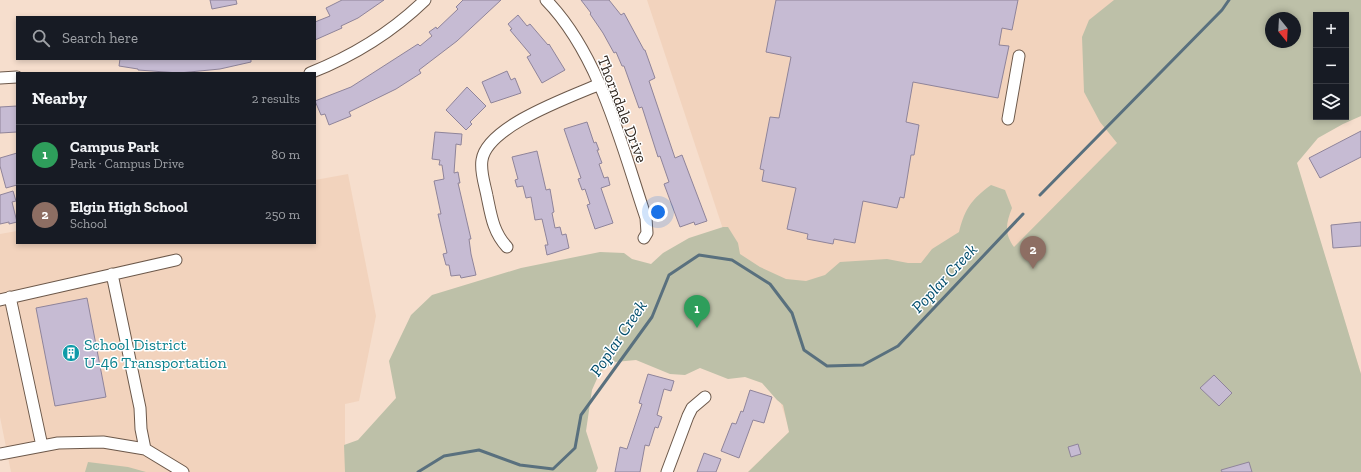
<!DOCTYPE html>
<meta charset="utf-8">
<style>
:root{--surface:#171b24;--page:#20242c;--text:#f1f3f6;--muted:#9ea1a6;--line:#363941;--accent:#8c9099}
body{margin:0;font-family:"Zilla Slab",serif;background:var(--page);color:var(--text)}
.controls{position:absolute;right:12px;top:12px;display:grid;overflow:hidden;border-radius:0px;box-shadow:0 2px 6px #0003}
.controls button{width:36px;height:36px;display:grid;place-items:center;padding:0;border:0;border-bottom:1px solid var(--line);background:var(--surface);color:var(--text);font:20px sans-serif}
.compass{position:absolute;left:1265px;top:12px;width:36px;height:36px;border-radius:50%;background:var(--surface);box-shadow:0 2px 6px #0003;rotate:162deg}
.you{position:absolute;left:658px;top:212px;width:14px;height:14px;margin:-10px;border:3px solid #fff;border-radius:50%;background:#1a73e8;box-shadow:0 0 0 6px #1a73e833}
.badge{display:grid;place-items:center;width:26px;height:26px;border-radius:50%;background:var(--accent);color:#fff;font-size:13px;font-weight:700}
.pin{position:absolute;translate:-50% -33px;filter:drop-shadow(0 1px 2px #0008)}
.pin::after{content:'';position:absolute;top:21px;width:14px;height:12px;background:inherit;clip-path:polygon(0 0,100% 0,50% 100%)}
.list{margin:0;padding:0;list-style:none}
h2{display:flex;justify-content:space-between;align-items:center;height:52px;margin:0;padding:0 16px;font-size:17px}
h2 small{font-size:13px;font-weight:400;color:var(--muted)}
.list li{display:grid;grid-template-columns:26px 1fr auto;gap:12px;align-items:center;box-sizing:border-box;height:60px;padding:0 16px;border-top:1px solid var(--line)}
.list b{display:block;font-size:15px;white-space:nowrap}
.list p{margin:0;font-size:13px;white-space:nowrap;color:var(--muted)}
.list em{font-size:13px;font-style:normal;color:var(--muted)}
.icon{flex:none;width:22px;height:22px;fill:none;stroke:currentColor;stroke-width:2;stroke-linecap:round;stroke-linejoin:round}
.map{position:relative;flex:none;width:1361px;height:472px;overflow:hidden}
.search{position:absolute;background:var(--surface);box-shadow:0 2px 6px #0003;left:16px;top:16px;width:300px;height:44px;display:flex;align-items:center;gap:10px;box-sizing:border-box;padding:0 14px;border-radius:0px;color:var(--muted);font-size:15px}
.panel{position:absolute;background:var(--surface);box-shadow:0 2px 6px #0003;left:16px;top:72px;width:300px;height:172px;border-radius:0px}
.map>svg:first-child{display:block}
</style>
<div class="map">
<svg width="1361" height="472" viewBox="0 0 1361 472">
<rect width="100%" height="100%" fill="#f6decd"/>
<path fill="#f2d3bd" d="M647,0H1246L1361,374V472H748L790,431Z
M348,174L376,316L359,401L345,404V472H11L0,417V234L17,231V243H315V180Z"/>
<path fill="#bdc0a8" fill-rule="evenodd" d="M1114,0H1361V116L1343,124L1318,138L1297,163L1361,374V472H748L789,432L783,405L777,400L762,383L745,377L728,379L700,368L685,375L670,374L636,360L615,362L600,372L592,390L586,431L598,468L596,472H345L344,445L358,440L396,398L389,361L411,315L432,295L521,268L600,252L624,253L632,259L651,264L663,253L689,238L723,227H728L738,243L740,254L760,267L786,279L806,281L825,275L840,262L887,259L908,263H921L932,249L959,232C965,208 972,199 991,185L1005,190L1012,208C1006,223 1004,233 1014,247L1117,143L1100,122L1084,92L1082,37L1089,20ZM1316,15H1346V117H1316ZM1271,18H1295V42H1271Z
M88,462L128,467L146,472H85Z"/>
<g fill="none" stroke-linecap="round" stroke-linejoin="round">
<path stroke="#59707e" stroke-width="3" d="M1040,195L1222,10L1229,0
M418,472L444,456L479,450L520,465L553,469L575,448L581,415L652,317L669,275L699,255L732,260L770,284L792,313L804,350L827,366L863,365L898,346L1023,214"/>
</g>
<path fill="#c6bbd3" stroke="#8f849a" d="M210,0H236L237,4L212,9Z
M342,0H384L358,18L341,26L342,28L315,40V22L330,16L326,8Z
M463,0H501L457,41L419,70L421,73L396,89L349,112L351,116L329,125L325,114L321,115L315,101L351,87L418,44L420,46L432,36L429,32L436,27L437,29L458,9L456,7Z
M581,0H609L621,15L624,13L644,50H645L655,78L649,81L675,158L682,155L707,221L695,225L694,222L680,227L664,184L669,182L660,156L658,157L642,107L639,108L624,66H622L616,52L614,53L603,33L590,14L591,13Z
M776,0H1018L1012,30L1002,28L999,45L1009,46L998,98L913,82L906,122L919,125L914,155H911L904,198L900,197L897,208L863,201L855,243L834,239L833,244L807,239L808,234L787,229L796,188L762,181L764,170L760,169L770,117L779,118L791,57L766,52Z
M518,15L527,26L530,24L548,45L549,44L565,70L542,83L527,57L531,55L510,30L512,29L508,24Z
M120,59H251V62L220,69L179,73L138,70V69L119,66Z
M507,71L511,80L515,78L521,93L491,103L482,82Z
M467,87L486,106L470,122L472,124L466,130L446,110Z
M17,106V132L0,133V107Z
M587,122L594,143L596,142L599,150H597L602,163L599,164L604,178L608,177L610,185L601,188L613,223L595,229L587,205L590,204L585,189L582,190L578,179L581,178L564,129Z
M1361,131V157L1320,178L1309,158Z
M435,132L462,134L461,145L456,144L454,173L458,172L460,183H458L471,239H469L471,254L476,275L461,278L460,275L451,276L449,265H446L443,254L447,253L438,214H441L434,181L444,179L442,165H439L440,160L432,159Z
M537,151L546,190L550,189L554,212L552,213L555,228L560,227L562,235L566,234L569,248L547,255L545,245H548L542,219L535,220L531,197L526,198L523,186L517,187L515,180L518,179L512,157Z
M17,153V185L6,188L0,166V158Z
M13,191L16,201L12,202L17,222L9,224V222L0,224V195Z
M1361,222V246L1333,248L1331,225Z
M87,298L106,397L55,406L36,308Z
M648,374L674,381L671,391L664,389L657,415L662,417L658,428L655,427L649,446L645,445L640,472H615L620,447L627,449L642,404L639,403Z
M1214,375L1232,393L1219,406L1200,388Z
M750,390L772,397L764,423L753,420L739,458L721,451L732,423L736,424L741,411L743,412Z
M1078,444L1081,454L1071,457L1068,447Z
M704,453L721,459L716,472H697Z
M1249,462L1252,472H1222L1221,470Z"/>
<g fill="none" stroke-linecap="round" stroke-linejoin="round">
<defs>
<path id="minor" d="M546,0C600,55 622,147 646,218L647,233L644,238
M310,73C353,56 392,32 425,0
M0,78L17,77
M1008,119L1019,56
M507,247C493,232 491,215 487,196C485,185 480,172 482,160C487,126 570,97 600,84
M112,274L140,408L141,429L145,449
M10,297L42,446
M0,300L176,260
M0,454L58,443L103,442L145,449L183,472
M667,472L688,416L692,408L705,397"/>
</defs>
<use href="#minor" stroke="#6c584a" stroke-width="13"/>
<use href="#minor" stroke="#fff" stroke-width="11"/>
</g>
<defs>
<symbol id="building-disc" viewBox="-11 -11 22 22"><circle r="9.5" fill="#0f9aa8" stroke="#fff"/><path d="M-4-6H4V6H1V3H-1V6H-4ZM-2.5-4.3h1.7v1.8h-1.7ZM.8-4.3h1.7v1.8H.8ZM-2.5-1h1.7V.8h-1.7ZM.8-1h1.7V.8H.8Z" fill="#fff"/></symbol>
</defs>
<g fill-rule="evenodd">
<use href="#building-disc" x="61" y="343" width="20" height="20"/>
</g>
<g text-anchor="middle" stroke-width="3" stroke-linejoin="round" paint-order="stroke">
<g font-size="16" fill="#302720" stroke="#fff">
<text transform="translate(623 109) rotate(69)" y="6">Thorndale Drive</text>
</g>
<g font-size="16" fill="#0d838f" stroke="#fff" text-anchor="start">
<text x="84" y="350">School District<tspan x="84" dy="18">U-46 Transportation</tspan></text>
</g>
<g font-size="17" font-style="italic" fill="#004d6c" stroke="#fff">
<text transform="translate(944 278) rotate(-47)" y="6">Poplar Creek</text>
<text transform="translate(618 338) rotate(-56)" y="6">Poplar Creek</text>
</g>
</g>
</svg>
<div class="controls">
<button>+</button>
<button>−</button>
<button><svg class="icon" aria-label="layers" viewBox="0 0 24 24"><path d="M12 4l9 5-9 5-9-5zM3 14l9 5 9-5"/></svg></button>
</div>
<svg class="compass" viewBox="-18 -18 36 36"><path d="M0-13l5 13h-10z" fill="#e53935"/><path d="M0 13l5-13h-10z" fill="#9ea1a6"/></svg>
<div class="you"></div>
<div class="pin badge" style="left:697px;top:328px;background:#2e9e5b">1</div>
<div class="pin badge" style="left:1033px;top:269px;background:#8d6e63">2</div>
<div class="search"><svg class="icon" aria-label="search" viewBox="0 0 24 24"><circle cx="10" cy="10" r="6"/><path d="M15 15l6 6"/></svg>Search here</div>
<section class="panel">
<h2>Nearby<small>2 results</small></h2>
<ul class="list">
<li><span class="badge" style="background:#2e9e5b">1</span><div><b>Campus Park</b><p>Park · Campus Drive</p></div><em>80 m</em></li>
<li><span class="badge" style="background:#8d6e63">2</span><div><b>Elgin High School</b><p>School</p></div><em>250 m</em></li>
</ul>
</section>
</div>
